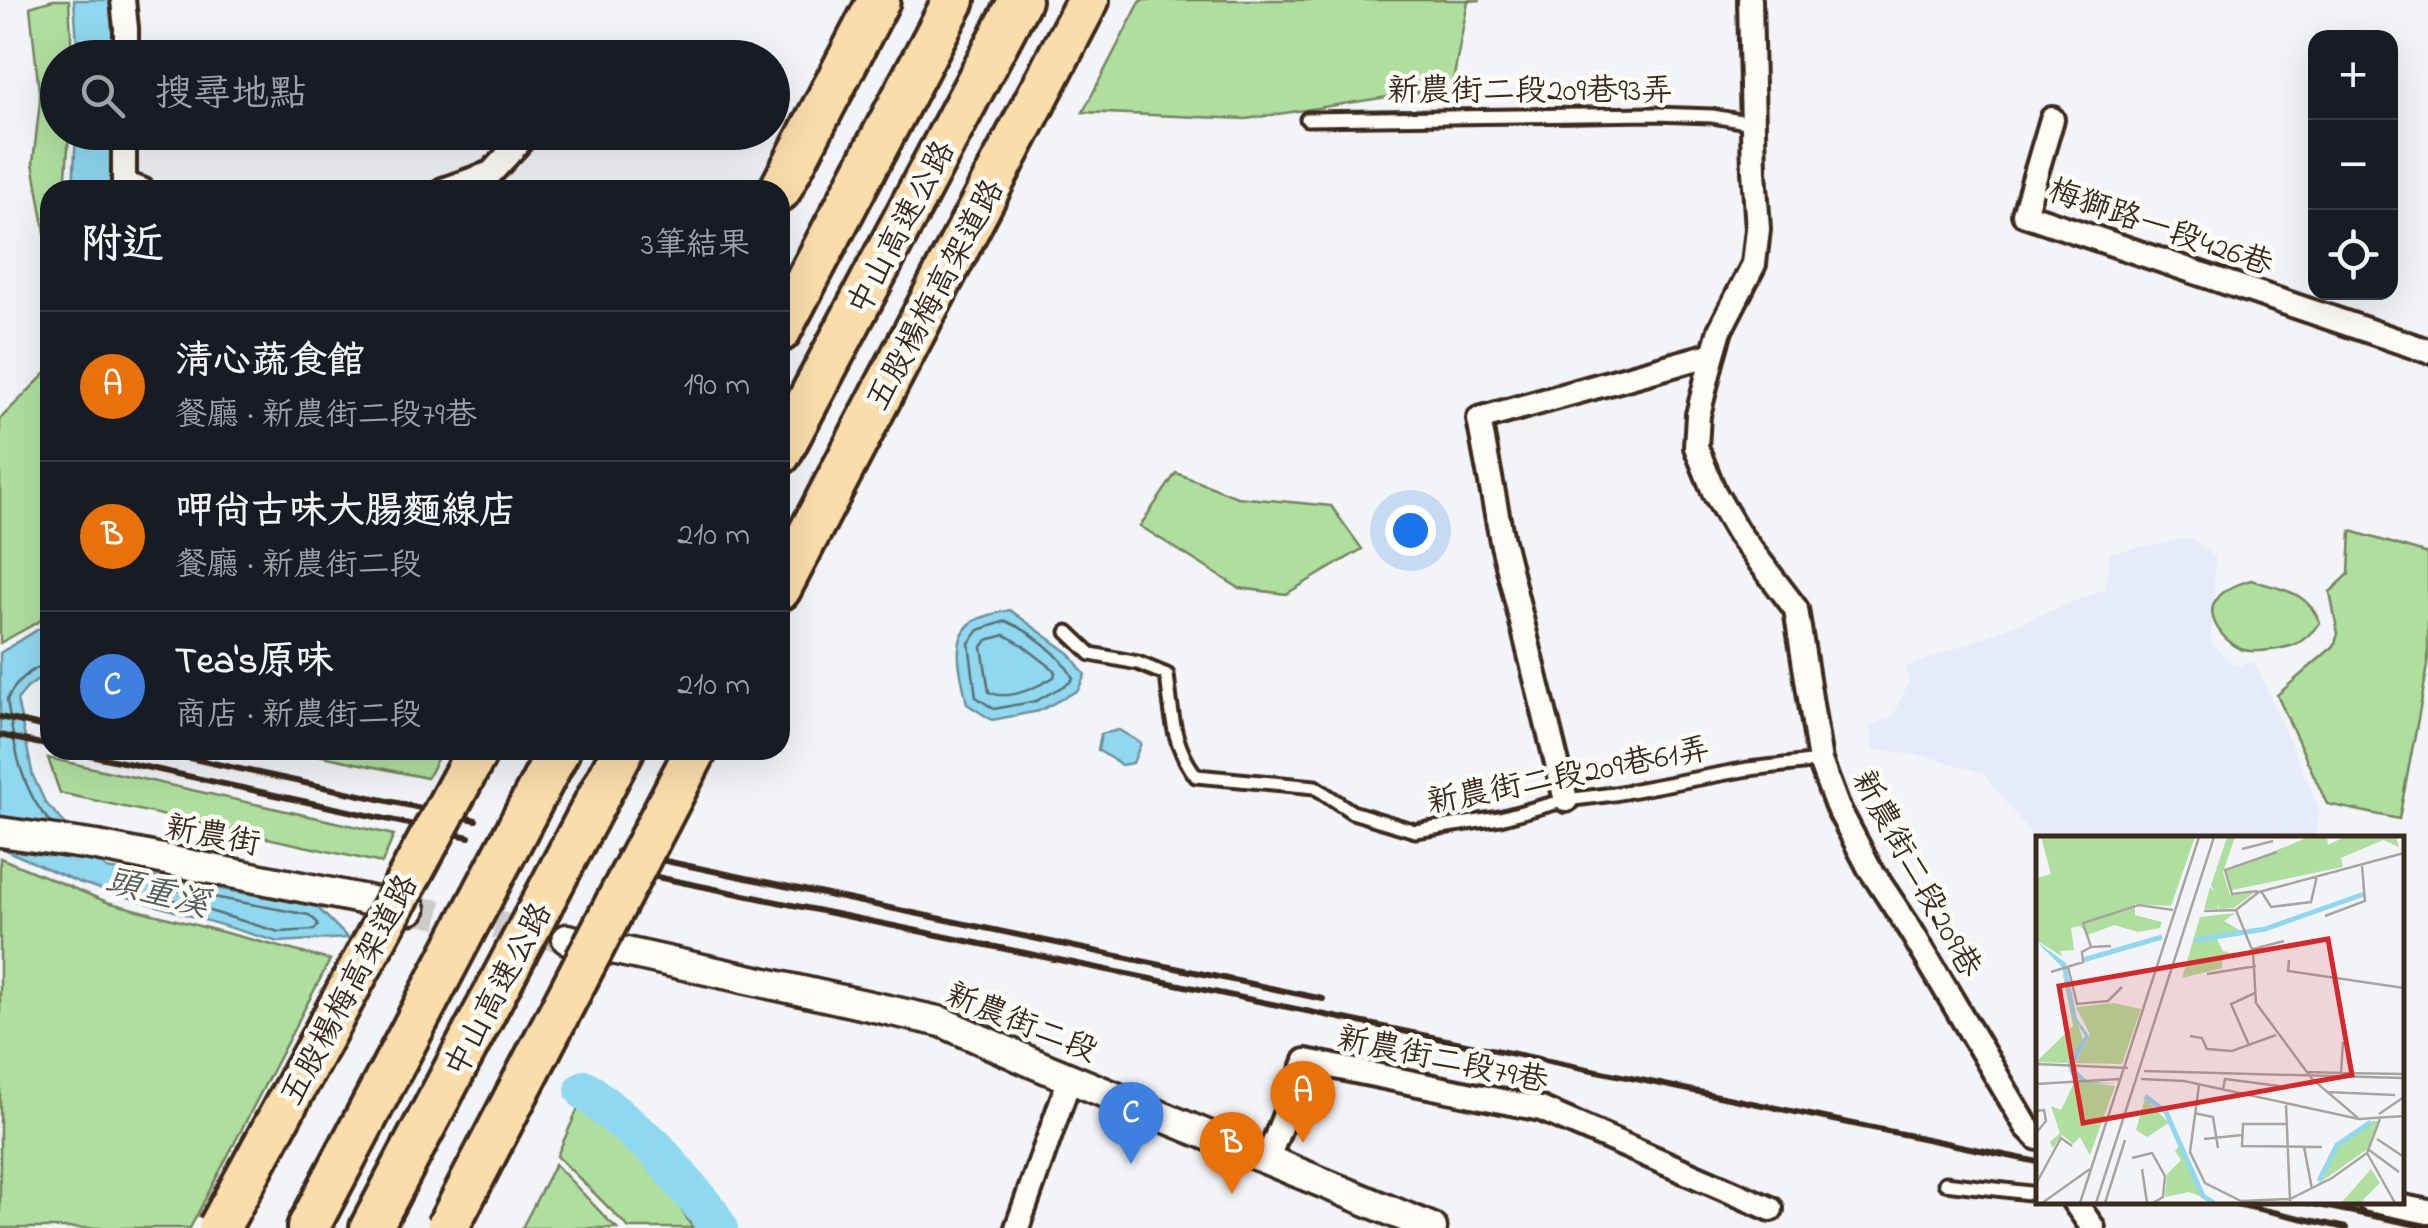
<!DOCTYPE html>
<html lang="zh-TW">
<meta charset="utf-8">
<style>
:root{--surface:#171b24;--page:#20242c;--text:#f1f3f6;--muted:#9ea1a6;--line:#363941;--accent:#2563eb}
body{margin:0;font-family:"Indie Flower","LXGW WenKai TC",sans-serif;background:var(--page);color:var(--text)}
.controls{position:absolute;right:30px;top:30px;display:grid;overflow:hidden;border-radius:20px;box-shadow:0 10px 40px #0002}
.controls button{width:90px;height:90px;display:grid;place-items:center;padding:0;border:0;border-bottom:2px solid var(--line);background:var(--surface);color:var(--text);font:50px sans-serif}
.you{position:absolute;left:1410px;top:530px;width:35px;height:35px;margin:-25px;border:8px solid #fff;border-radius:50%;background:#1a73e8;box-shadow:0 0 0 15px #1a73e833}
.badge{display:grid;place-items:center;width:65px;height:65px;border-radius:50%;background:var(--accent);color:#fff;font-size:32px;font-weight:700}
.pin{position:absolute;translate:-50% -82px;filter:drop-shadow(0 2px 5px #0008)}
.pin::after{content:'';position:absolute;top:52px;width:35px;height:30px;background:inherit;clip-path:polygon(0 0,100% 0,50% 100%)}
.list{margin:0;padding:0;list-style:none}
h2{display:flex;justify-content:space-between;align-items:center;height:130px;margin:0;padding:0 40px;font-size:42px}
h2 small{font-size:32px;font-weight:400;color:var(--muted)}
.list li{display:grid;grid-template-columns:65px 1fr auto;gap:30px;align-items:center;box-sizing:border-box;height:150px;padding:0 40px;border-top:2px solid var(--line)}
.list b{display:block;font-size:38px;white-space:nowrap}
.list p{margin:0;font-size:32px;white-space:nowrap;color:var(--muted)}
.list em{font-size:32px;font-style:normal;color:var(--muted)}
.icon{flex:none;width:55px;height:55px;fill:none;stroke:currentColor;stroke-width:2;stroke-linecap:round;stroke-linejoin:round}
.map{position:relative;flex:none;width:2428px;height:1228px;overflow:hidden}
.search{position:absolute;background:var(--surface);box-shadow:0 10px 40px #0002;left:40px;top:40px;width:750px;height:110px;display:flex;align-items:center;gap:25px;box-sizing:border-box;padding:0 35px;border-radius:55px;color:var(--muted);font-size:38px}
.panel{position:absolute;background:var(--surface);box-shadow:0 10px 40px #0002;left:40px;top:180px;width:750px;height:580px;border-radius:30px}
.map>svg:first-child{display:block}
</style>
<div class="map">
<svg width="2428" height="1228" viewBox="0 0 2428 1228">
<rect width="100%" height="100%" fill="#f2f4f8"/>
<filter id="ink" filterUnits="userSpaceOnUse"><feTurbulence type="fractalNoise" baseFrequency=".01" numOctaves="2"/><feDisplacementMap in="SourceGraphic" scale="20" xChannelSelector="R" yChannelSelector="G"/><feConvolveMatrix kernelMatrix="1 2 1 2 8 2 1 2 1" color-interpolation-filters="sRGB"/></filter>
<g filter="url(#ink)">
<path fill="#e5ebf9" d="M2191,538L2215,557L2211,644L2235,666L2254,661L2320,810L2314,838H2038V844L1983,773L1931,757L1873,749L1870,726L1894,715L1909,681L1905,668L2105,589L2110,553Z"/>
<path fill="#afdf9f" stroke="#75845e" stroke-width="2.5" d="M53,0H69L72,57L58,58V132L69,133L65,190H50V261L33,163L40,101L30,7Z
M1141,0H1481L1468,1L1452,87L1246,119L1083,112Z
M50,369V612L38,622L0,643V419Z
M1176,473L1237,497L1331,506L1362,549L1286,594L1239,588L1140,526Z
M2351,531L2428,554V666L2399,819L2327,804L2277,695L2334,646L2338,634L2330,592L2349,574Z
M2251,580C2282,590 2307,590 2320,623C2313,631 2305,640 2296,644C2284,649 2252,654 2241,649C2224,641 2203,617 2217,598C2224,588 2240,584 2251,580Z
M294,750H442L427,778Z
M48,758L394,835L382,863L60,793Z
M0,858L107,902L330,960L190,1228H0Z
M579,1106L661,1176L693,1228H629L557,1156Z
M555,1164L608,1220L617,1228H522Z"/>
<path fill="#8fd8f0" stroke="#6d929c" stroke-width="2.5" d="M74,0H114L117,57H78Z
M76,133H115L112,190H73Z
M1010,610L1069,653L1085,675L1078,690L1039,711L992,720L967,704C963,680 949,643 970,624C979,616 998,613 1010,610Z
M50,622V671L27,688L17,700L33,776L45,802L107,869L316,906L348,938L278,942L78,882L5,850L0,843V653Z
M1119,730L1141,743L1133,763L1121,765L1098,750L1101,734Z"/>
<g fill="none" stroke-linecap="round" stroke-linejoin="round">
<path stroke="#5d7072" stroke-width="2.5" d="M1006,621C1030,631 1061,654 1073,678L1069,683L1036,701L994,709L976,697L969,643L979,630Z
M1005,635L1021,644L1052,668L1055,672L1054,677C1037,687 1008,702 989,692L982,647L987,640Z
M50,664C32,666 14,684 7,700C14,744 20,790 51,823
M176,890L309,915L317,922L318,926L314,930L279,932L173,900L170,894Z"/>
<path stroke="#8fd8f0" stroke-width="40" d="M585,1090L656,1149L709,1213L718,1228"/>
<path stroke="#cdcccc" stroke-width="28" stroke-dasharray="28 14" stroke-linecap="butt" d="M412,909L567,939"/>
<defs>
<path id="service" d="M1307,119L1654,114L1712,116L1752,123
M1068,632L1091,654L1138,663L1167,675C1172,714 1172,744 1196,776L1315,787L1352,812L1415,831L1500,818L1566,800L1614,794L1748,769L1820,761
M1945,1183L2038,1194"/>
<path id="minor" d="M123,0L126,28V58
M1750,0L1754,171L1758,229L1754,264L1720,330L1713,354L1698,415L1696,447L1714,492L1738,533L1796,609L1820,761L1837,806L1869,867L1911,931L2027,1127L2038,1138
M2052,119L2024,214L2428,351
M124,132V184L142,190
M443,190L491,173L529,132
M1566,800L1502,541L1479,419L1713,354
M1268,1158L1306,1061L1541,1109L1771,1209
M2073,1200L2093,1228
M2369,1200L2428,1212
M1017,1228L1070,1078"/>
<path id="tertiary" d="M0,832L97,846L411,909
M567,939L942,1022L1033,1063L1432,1228"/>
<path id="motorway" d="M780,190L879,0
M780,331L954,0
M780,454L1020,0
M780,589L1088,0
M308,1228L559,750
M371,1228L623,750"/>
</defs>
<use href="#service" stroke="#3b2a1e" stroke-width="19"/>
<use href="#minor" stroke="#3b2a1e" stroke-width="30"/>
<use href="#tertiary" stroke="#3b2a1e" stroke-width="35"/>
<use href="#motorway" stroke="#3b2a1e" stroke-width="48"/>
<use href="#service" stroke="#fdfcf7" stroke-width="11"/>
<use href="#minor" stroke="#fdfcf7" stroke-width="22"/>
<use href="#tertiary" stroke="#fdfcf7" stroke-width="28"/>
<use href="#motorway" stroke="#fbddab" stroke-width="40"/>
<path stroke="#3b2a1e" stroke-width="6" d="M0,717L50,728
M0,735L50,746
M67,750L469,837
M152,750L476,820
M618,851L1323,999
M613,868L2038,1162
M2218,1200L2346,1228
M2294,1200L2428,1227"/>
<defs>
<path id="motorway-bridge" d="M219,1228L478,750
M447,1228L696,750"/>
</defs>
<use href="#motorway-bridge" stroke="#3b2a1e" stroke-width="48" stroke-linecap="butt"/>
<use href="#motorway-bridge" stroke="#fbddab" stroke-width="40"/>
</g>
</g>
<g text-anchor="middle" stroke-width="9" stroke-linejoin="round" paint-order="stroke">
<g font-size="32" fill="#3b2a1e" stroke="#fdfcf7">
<text x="1530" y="100">新農街二段209巷93弄</text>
<text transform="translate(2161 226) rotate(19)" y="11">梅獅路一段426巷</text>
<text transform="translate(900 227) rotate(-62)" y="11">中山高速公路</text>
<text transform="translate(934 294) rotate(-62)" y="11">五股楊梅高架道路</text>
<text transform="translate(1568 774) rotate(-11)" y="11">新農街二段209巷61弄</text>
<text transform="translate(213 834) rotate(11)" y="11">新農街</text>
<text transform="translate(1918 873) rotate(61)" y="11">新農街二段209巷</text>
<text transform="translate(348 989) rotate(-62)" y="11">五股楊梅高架道路</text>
<text transform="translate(497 989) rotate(-62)" y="11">中山高速公路</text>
<text transform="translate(1022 1021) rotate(22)" y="11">新農街二段</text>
<text transform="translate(1443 1058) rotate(12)" y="11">新農街二段79巷</text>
</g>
<g font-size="35" font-style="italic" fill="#545e5d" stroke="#fdfcf7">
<text transform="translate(158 891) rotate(15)" y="12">頭重溪</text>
</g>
</g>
<g transform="translate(2036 836)">
<rect width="368" height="368" fill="#f2f4f8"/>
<path d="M5,1H159L135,70L99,68V79L126,86L124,92L102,96L78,89L52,99L44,90L35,92L38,114L24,115L27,121L0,104V42L15,38ZM191,1H199L187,36L194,59L219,56L198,72L183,73L182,67V73H168L174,51L179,56L175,49ZM273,1H291L292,9L308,1H360L363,11L347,4L305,22L307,31L196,54L190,35ZM199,77L188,85L208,97L181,103L187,115L203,119L186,122V132L146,142L164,81ZM26,135L48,208L30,227L0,226L37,190ZM78,167L105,173L86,228L40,227L54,198L40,171ZM39,245L79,250L54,319L44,301L37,308L26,299L17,312L14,306L24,297L15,270L25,274ZM109,262L133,287L111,301L100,294ZM337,285H343L333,312L282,348L301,310ZM144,309L152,325L166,361L153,356L129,361L131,338L145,324L139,315ZM335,333L344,347L324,367L306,366Z" fill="#afdf9f"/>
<path d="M0,105L30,127L41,183L53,200L39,228L42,236L52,245L80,248L49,247L35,239L31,227L49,200L36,179L26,131Z" fill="#8fd8f0"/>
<path fill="none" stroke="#8fd8f0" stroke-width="5" d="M159,104L229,93L328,58M47,124L126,101M109,260L130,276L167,360L178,367M283,345L301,309L335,286"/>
<path fill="none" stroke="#a9a3a1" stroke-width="2.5" d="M206,13L237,5M222,55L196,58L189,34L241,16M225,55L235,71L275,66L281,40M200,74L217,116L220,167L276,243L322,282M200,74L223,56L368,17M168,75L200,74M289,80L329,65L326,30M75,110L55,111L47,87L103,69L137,74M217,113L248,105M253,124L252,135L368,152M32,131L41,168L72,165L86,151M15,136L47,126L46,116L55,111M171,138L220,130M154,200L166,202L171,213L196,215L240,199M213,209L195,168L219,157M0,228L92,232M108,235L368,242M271,236L305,237L307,206M305,237L368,238M105,243L148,245L323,283L368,280M0,248L83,243M163,249L154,316L169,347L205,365L254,363L296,342L331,317L344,283M187,254L189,243L243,250M290,256L359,259M250,269L254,365M0,275L8,274L10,285L0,297M158,277L177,281L182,312M343,278L368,261M251,288H207L206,310L286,311M168,303L206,299M341,303L368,321M268,311L276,353M333,314L363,336M331,317L359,367M96,322L116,317L129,340L127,361L117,367M106,333L111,367M0,348L25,302L36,310M6,367L54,333M44,367L163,1M60,367L178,1M69,367L89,304"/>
<path fill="#d62828" fill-opacity="0.15" stroke="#d62828" stroke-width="5" d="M292,103L316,239L47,287L23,150Z"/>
<rect width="368" height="368" fill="none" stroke="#3b2a1e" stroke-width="5"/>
</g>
</svg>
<div class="controls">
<button>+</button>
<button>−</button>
<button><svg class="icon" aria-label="locate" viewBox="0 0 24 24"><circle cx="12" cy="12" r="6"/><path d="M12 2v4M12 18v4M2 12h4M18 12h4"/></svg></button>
</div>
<div class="you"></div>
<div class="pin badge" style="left:1303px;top:1143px;background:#e8710a">A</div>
<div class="pin badge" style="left:1232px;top:1194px;background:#e8710a">B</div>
<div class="pin badge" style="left:1131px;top:1164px;background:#3f7fe0">C</div>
<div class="search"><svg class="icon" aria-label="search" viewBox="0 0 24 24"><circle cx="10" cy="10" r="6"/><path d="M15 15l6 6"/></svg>搜尋地點</div>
<section class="panel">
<h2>附近<small>3筆結果</small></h2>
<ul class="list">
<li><span class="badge" style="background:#e8710a">A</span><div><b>清心蔬食館</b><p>餐廳 · 新農街二段79巷</p></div><em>190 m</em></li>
<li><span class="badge" style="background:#e8710a">B</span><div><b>呷尚古味大腸麵線店</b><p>餐廳 · 新農街二段</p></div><em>210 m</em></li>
<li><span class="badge" style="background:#3f7fe0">C</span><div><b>Tea's原味</b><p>商店 · 新農街二段</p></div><em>210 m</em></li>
</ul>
</section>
</div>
